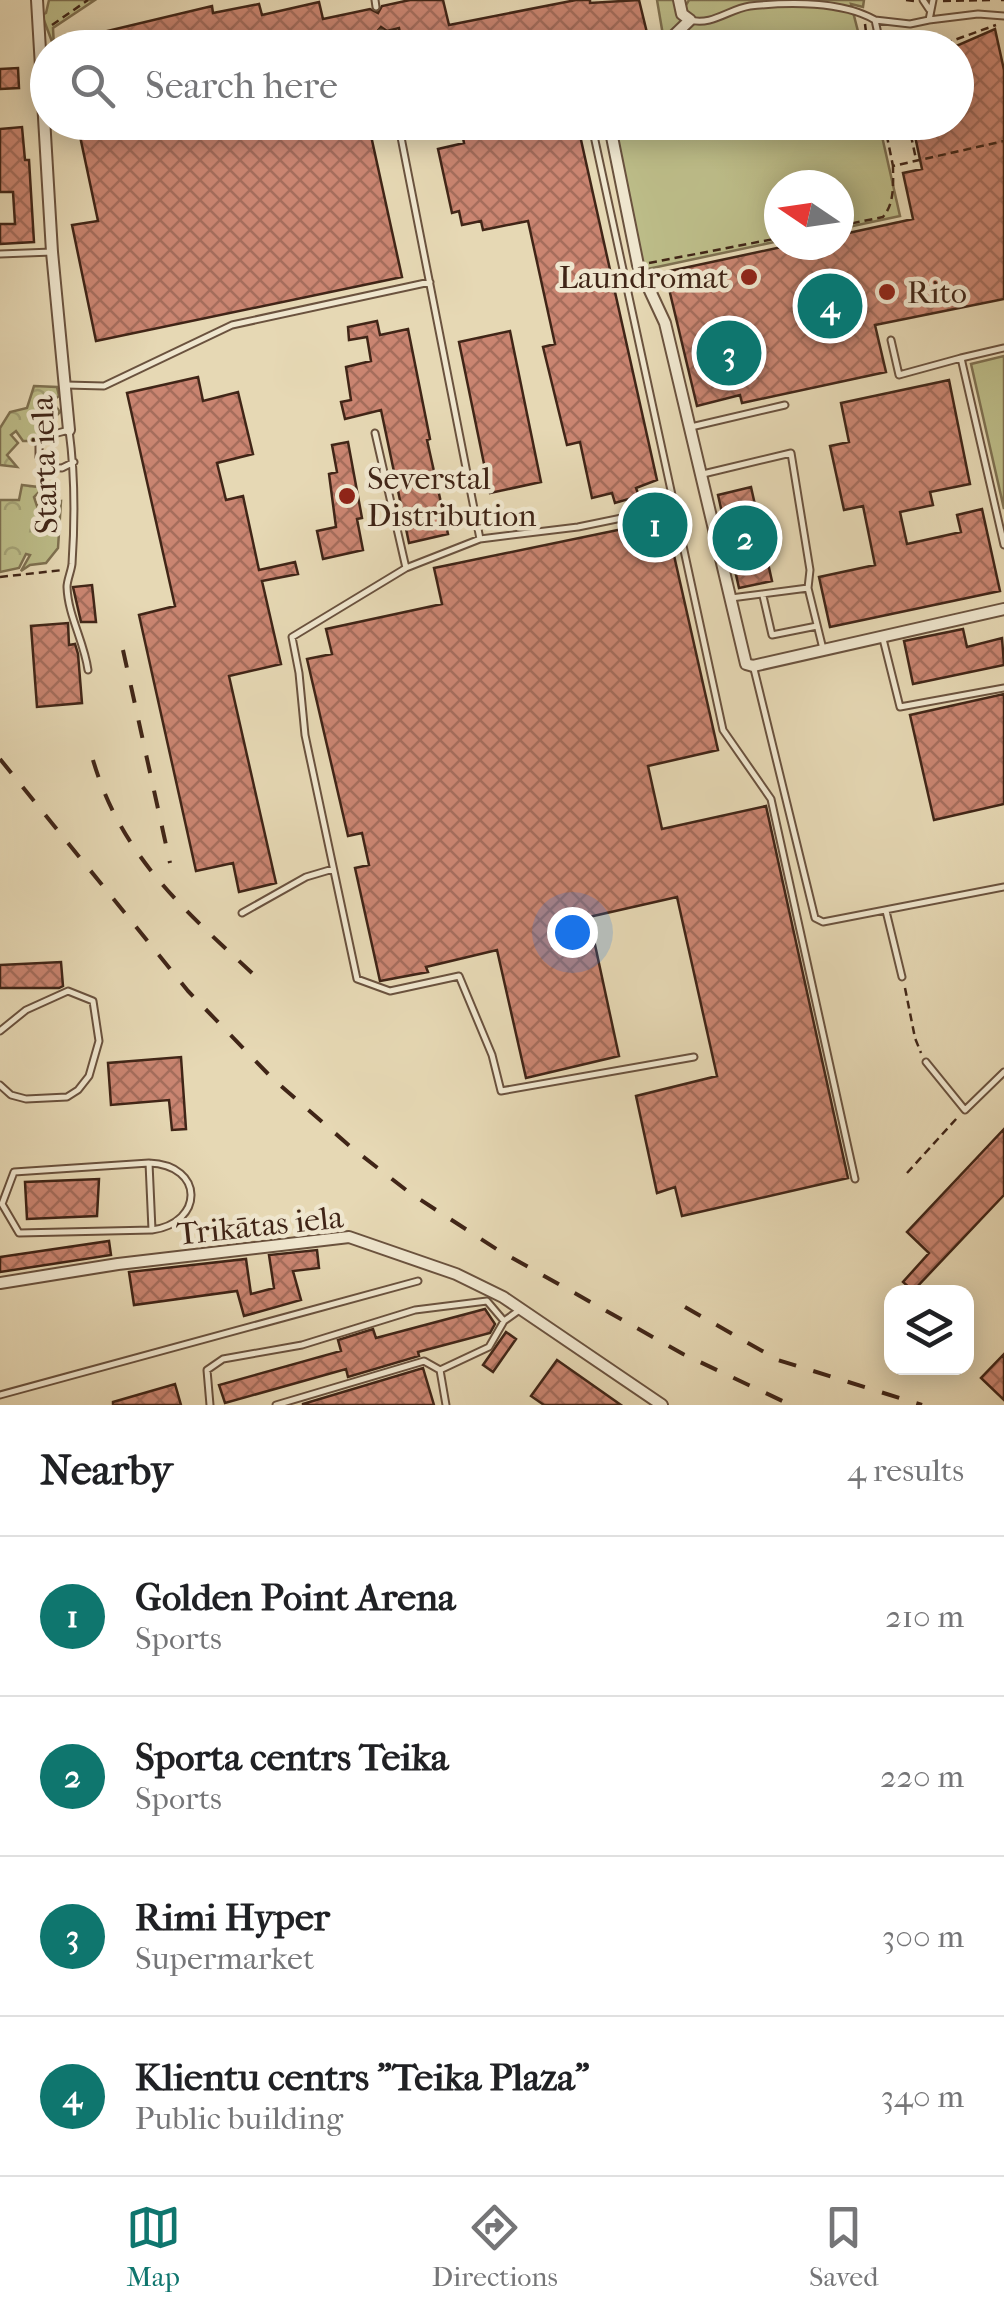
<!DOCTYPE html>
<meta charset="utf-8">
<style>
:root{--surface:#fff;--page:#f6f6f6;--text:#202124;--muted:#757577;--line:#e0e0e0;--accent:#0f766e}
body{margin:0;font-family:"IM FELL French Canon",serif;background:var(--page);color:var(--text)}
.controls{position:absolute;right:30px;bottom:30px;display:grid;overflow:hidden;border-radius:20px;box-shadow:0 5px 25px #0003}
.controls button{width:90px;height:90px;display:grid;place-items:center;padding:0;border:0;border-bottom:2px solid var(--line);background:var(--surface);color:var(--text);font:50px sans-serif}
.compass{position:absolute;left:764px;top:170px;width:90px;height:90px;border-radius:50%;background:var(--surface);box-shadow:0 5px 25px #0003;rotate:283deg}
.you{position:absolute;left:572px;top:932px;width:35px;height:35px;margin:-25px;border:8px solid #fff;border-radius:50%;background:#1a73e8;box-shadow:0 0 0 15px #1a73e833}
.badge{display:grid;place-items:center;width:65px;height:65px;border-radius:50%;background:var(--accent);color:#fff;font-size:32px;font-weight:700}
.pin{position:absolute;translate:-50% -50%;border:5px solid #fff;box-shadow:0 2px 10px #0006}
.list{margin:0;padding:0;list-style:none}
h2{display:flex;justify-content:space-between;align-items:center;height:130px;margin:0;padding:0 40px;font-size:42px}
h2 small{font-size:32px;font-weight:400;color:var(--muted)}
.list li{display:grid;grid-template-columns:65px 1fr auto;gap:30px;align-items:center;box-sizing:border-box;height:160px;padding:0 40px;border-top:2px solid var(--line)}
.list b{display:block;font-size:38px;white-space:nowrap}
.list p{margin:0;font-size:32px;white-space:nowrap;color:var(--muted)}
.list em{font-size:32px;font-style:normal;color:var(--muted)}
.icon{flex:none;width:55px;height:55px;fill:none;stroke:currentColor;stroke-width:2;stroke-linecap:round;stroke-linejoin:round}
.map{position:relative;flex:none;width:1004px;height:1405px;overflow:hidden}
.search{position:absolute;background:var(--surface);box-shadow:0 5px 25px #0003;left:30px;right:30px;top:30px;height:110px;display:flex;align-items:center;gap:25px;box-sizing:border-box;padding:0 35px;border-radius:55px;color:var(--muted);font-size:38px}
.sheet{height:770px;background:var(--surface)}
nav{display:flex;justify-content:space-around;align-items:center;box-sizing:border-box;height:140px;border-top:2px solid var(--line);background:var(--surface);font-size:28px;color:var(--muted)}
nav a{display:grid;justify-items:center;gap:5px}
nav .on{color:var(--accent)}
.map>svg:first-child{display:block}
</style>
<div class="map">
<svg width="1004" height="1405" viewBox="0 0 1004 1405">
<defs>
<pattern id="forest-crowns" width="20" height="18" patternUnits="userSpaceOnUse" patternTransform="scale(2.5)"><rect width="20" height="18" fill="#bcbc88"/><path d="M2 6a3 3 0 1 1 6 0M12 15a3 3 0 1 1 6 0" fill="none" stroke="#a3a175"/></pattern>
<pattern id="building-cross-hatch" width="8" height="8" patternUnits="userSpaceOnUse" patternTransform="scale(2.5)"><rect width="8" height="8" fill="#ca8571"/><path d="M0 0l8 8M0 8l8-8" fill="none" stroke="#a56d5c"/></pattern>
</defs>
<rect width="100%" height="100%" fill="#e6d8b4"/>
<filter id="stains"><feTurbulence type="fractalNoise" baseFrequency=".002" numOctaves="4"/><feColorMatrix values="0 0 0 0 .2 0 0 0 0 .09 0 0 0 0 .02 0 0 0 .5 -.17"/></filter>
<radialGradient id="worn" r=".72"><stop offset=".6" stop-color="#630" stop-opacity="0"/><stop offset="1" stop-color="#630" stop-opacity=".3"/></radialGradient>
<path fill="#bcbc88" stroke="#7e7050" stroke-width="2.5" d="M49,0H95L53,28L54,47L42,15L46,13Z
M657,0H676L686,5L689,0H864L863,7L851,4L862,47H665Z
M613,123H879L900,216L839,229V185H779V241L643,270Z
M1004,356V509L971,364Z"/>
<path fill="url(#forest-crowns)" stroke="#7e7050" stroke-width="2.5" d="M34,386L57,387L59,396L52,401L60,412C50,421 49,431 40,441H23L16,431L11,435L18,443L7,455L17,467L0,465V428L10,412L27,408Z
M22,485L38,487L40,491L34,497L37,506L61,501L58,548L46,563L30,565L21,571L30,555L26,554L19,568L0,572V500H19Z"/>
<path fill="url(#building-cross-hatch)" stroke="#402517" stroke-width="2.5" d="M410,0H443L449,25L576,0H590V3L639,0L649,41L620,48H403L399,28L387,31L381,27L375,34L350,40L352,48H57V43L212,6L213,13L259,4L262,15L319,2L323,19L370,9L378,13L382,6Z
M995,29L1004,70V299L875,325L886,372L742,403L740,395L697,406L665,272L791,245H839V235L913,219L903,173L922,169L912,122H956V46Z
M18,68L19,88L0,89V69Z
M77,122H368L402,277L96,341L72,225L98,221Z
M460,122H577L657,480L636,488L639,496L615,503L612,493L592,498L580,442L567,445L543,347L555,344L528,221L483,230L481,221L462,225L459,211L452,213L438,149L464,143Z
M22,127L25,160H29L34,242L0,244V224H15L13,192H0V129Z
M377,321L380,335L408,329L430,439L427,440L448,534L409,543L381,410L345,419L341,402L351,400L346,367L371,361L367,337L349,340L348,327Z
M510,331L541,482L490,493L459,342Z
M198,377L203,401L238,392L253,454L217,463L226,500L243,496L259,570L295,562L298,574L262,581L281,664L229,676L276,883L239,892L233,863L196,871L139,615L175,606L127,393Z
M949,380L970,484L930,492L933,505L900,512L907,544L961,532L957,515L982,509L1000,591L830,627L819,577L875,565L863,506L844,510L830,446L849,442L841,403Z
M348,442L362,518L357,519L363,550L323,559L317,531L336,527L329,474L337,472L332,445Z
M751,487L772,581L739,588L718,495Z
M666,520L718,750L648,766L662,829L766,806L848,1178L682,1216L675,1187L657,1193L636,1096L717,1076L677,897L589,917L619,1056L526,1078L497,950L426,967L428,972L380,981L355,868L369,865L362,833L348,836L307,659L332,654L326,629L442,604L434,568Z
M92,585L96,622H81L73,587Z
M68,623L69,645L75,644L78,654L82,703L37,707L31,626Z
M963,629L967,647L1002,638L1004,665L913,684L904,641Z
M1004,694V804L934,820L910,715Z
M61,962L63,986L59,988H0V965Z
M181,1057L186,1129L172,1130L169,1100L111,1105L108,1063Z
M1004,1129V1195L913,1291L903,1282L929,1253L907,1232Z
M99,1179L97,1216L27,1219L25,1182Z
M109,1241L111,1255L0,1272V1257Z
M317,1250L319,1268L293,1271L301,1300L244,1316L237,1291L134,1305L129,1272L246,1259L251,1294L274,1288L269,1255Z
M485,1309L495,1324L490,1333L418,1352L419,1356L348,1377L346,1369L225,1403L219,1385L341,1351L338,1340L373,1329L376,1338Z
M506,1332L516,1339L493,1372L483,1365Z
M1004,1354V1400L981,1378Z
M557,1360L621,1405H544L531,1396Z
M423,1368L434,1405H303V1404Z
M175,1384L181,1405H113V1402Z"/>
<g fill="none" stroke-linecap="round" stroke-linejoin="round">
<defs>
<path id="service" d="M375,0L376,7
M923,0L929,9
M690,20C712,26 729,9 750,6C788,2 842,1 875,20
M929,20L978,14L1004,16
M381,33L384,48
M881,48L875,20L910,24L929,20L933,0
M398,122L480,539
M591,122L723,730L771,799L855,1179
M0,254L52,252
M891,340L899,375L961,358
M1004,348L961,358L1004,545
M66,385L104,386L232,325L430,282
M691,427L785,405
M375,433L406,568
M74,462L62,468L44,467L39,457V445L50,435L69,430C75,474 75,519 72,564C71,572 67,580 67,587C68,616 84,641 88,670
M703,474L791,453L810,570L808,588L823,649
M675,507L578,527L480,539L406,568L292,637L299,673L305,735L357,979L390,991L459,976L492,1055L501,1091L694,1057
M763,596L772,635L817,626
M731,598L808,588
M883,639L900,707L1004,688
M754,669L815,918L823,922L1004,887
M886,911L902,977
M242,913L306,877L333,869
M0,1031L26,1010L68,991L93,1001L99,1041L89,1076L78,1090L67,1097L26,1099L11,1095L0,1085
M926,1062L965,1110L1004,1072
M149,1163L152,1230L19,1233L2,1204L14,1172Z
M149,1163C205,1165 204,1223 152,1230
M440,1370L489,1347L504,1321L518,1311
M440,1370L446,1405
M0,1395L418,1281
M210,1405L207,1370L223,1359L302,1345L415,1310L487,1301L504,1321
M276,1405L424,1361L440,1370"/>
<path id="minor" d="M37,0L52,252L69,430
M661,48L690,20L682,14L679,0
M609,122L638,265L665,323L746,664L753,666L1004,609
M0,1283L118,1264L349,1237L456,1274L503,1297L662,1405"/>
</defs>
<use href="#service" stroke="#6a523e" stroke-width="9"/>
<use href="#minor" stroke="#6a523e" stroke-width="14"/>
<path stroke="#402517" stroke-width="2.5" stroke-dasharray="8 5" stroke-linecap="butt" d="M906,0L915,1
M1001,0H1004
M943,1L992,0
M865,24L868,48
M52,25L88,0
M932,48L996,25
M884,122L893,166L1004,141
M908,122L916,159
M839,226L883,217C895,203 893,183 893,166
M649,263L779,238
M0,577L63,570
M905,988L915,1038L921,1053
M907,1173L957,1118"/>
<use href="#service" stroke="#efe6ce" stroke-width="5"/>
<use href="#minor" stroke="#efe6ce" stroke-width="10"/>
<path stroke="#402517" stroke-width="4" stroke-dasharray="18 18" stroke-linecap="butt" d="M123,650L170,863
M0,759L188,991L273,1079L352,1148L410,1193L498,1250L683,1354L791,1405
M93,760C121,855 182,908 252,973
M685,1307L778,1360L922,1405"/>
</g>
<g fill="#8f2418" stroke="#efe6ce" stroke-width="4">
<circle cx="749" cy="277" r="10"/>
<circle cx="887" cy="292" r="10"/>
<circle cx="347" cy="496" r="10"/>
</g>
<g text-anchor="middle" stroke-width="9" stroke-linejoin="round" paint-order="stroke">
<g font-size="32" fill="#402517" stroke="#efe6ce" text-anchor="start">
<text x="729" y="288" text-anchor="end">Laundromat</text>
<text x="907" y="303">Rito</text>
<text x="367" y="489">Severstal<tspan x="367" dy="37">Distribution</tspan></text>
</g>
<g font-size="32" fill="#402517" stroke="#efe6ce">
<text transform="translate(44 465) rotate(-92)" y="11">Starta iela</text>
<text transform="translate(260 1225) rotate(-6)" y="11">Trikātas iela</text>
</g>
</g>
<rect width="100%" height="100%" filter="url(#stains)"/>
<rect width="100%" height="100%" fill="url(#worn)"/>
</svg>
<div class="controls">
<button><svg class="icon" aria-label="layers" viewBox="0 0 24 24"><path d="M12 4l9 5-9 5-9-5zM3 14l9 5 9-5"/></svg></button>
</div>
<svg class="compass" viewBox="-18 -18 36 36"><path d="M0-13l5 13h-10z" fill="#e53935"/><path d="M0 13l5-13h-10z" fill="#757577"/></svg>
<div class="you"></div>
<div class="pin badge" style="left:655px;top:525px">1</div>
<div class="pin badge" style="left:745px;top:538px">2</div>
<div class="pin badge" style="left:729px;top:353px">3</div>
<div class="pin badge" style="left:830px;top:306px">4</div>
<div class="search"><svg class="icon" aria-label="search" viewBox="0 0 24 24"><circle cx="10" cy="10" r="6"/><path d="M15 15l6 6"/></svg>Search here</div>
</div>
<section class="sheet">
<h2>Nearby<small>4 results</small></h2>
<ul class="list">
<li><span class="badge">1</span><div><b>Golden Point Arena</b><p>Sports</p></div><em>210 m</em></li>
<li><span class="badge">2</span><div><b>Sporta centrs Teika</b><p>Sports</p></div><em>220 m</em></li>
<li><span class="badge">3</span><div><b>Rimi Hyper</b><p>Supermarket</p></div><em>300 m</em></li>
<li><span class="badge">4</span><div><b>Klientu centrs &quot;Teika Plaza&quot;</b><p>Public building</p></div><em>340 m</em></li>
</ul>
</section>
<nav>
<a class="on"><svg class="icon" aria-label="map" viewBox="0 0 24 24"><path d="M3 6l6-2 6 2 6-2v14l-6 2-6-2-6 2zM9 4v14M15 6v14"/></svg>Map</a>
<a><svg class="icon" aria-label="directions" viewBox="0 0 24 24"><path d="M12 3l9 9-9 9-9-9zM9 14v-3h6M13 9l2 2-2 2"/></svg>Directions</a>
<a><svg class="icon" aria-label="saved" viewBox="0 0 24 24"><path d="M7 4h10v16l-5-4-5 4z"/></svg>Saved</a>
</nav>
